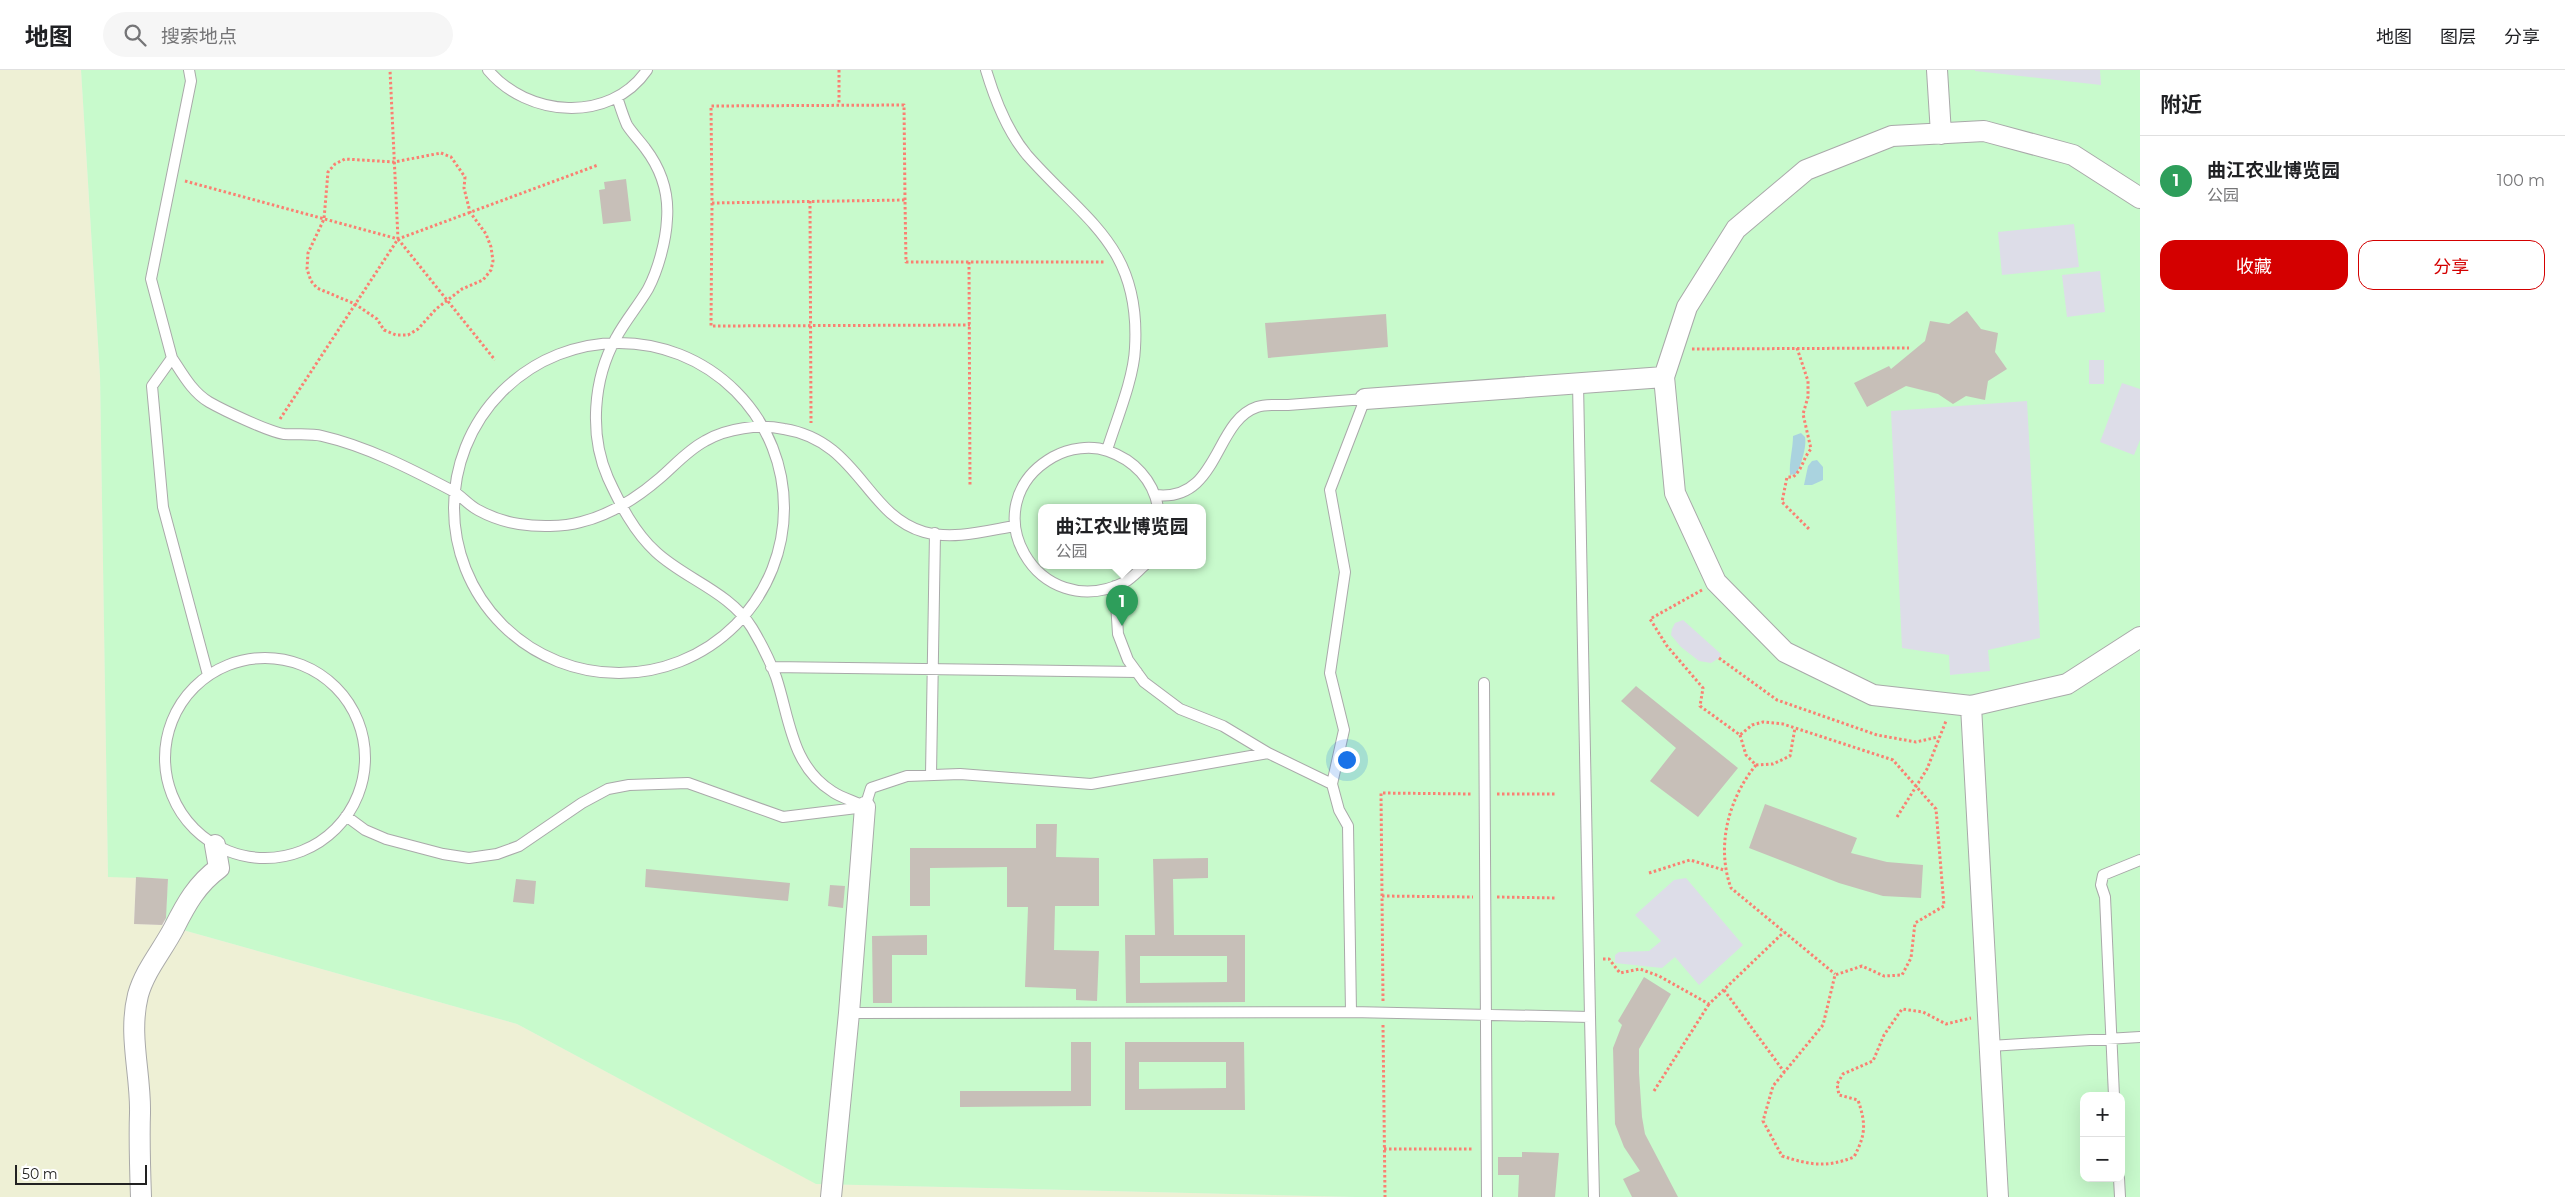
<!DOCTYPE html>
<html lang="zh">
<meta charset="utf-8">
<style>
:root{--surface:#fff;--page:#f6f6f6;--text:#202124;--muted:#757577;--line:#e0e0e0;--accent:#d40000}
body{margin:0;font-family:Montserrat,"Noto Sans SC",sans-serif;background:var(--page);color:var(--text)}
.controls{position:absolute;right:15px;bottom:15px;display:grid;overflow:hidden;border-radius:10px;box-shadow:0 5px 20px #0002}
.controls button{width:45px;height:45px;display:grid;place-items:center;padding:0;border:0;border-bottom:1px solid var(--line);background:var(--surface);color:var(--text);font:25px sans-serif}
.scale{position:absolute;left:15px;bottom:12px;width:132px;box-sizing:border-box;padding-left:5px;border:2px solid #222;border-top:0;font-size:14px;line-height:18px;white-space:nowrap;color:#222;-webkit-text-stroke:4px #fff;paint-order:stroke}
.you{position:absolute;left:1346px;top:689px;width:18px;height:18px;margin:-12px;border:4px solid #fff;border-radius:50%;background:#1a73e8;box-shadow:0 0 0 8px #1a73e833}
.badge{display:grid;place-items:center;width:32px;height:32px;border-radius:50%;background:var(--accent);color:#fff;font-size:16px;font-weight:700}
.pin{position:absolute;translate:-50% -41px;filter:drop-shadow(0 1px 2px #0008)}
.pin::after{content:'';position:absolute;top:26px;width:18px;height:15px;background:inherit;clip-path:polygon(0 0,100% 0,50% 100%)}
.popup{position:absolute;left:1038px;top:434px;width:168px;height:65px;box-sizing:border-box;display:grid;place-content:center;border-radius:10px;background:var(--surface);filter:drop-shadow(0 1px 4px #0005);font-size:16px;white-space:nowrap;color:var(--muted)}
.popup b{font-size:19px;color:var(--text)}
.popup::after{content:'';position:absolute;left:50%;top:100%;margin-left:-10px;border:10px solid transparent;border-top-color:var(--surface)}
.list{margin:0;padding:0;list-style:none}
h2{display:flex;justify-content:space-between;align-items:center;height:65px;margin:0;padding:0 20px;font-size:21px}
h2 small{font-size:16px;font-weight:400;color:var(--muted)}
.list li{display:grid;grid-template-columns:32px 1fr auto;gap:15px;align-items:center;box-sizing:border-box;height:90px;padding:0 20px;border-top:1px solid var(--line)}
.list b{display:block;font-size:19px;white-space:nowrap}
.list p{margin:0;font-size:16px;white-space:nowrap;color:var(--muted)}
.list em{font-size:16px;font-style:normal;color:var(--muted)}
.actions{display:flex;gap:10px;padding:15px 20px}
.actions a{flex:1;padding:11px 0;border:1px solid var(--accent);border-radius:15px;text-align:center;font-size:18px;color:var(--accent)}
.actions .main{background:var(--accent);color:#fff}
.icon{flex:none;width:28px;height:28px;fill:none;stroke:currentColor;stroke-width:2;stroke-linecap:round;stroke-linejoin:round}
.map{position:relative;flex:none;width:2140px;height:1127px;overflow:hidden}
header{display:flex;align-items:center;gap:30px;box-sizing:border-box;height:70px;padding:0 25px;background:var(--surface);border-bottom:1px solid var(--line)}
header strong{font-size:24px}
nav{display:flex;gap:28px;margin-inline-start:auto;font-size:18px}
.search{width:350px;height:45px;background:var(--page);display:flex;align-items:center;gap:12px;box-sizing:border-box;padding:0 18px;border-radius:28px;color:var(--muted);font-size:19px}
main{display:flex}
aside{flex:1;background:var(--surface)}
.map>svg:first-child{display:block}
</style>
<header>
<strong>地图</strong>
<div class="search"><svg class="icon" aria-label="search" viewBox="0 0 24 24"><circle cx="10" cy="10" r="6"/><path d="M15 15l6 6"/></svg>搜索地点</div>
<nav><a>地图</a><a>图层</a><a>分享</a></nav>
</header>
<main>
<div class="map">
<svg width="2140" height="1127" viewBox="0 0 2140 1127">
<rect width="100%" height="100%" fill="#f2efe9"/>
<path fill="#eef0d5" d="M0,0H81L100,306L108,806L136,807L134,854L165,855L517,954L817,1114L1355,1127H0Z"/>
<path fill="#c8facc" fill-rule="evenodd" d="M81,0H2140V1127H1355L816,1114L517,954L165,855L168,809L108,807L100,306ZM1042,437H1202V495H1042ZM2084,1026H2121V1108H2084Z"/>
<path fill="#dddde8" d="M1975,0H2100L2101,15L1975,1Z
M2074,154L2079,197L2002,205L1998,162Z
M2100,201L2105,242L2067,247L2062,205Z
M2089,290H2104V314H2089Z
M2122,313L2140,319V370L2134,385L2100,372Z
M2027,331L2040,568L1988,580L1990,601L1950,605L1949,585L1902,578L1891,341Z
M1683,550L1721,584L1719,588L1711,593L1699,591L1681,577L1671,565L1672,559L1675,553Z
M1686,808L1743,875L1699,915L1675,887L1662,898L1615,893V885L1619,882L1649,881L1661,871L1635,845L1674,810Z"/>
<path fill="#aad3df" d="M1801,363L1805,367C1807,376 1801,396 1796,404L1790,405C1789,391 1793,379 1793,366Z
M1817,390L1823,397V410L1812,415H1804L1808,396L1812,391Z"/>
<path fill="#c7bfb8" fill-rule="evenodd" d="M626,109L631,151L603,154L599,120L605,119L604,112Z
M1967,241L1981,259L1998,263L1995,282L2007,299L1988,311L1985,330L1966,326L1953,334L1938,324L1906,316L1867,337L1854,313L1889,296L1891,299L1925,271L1930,251L1949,254Z
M1386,244L1388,277L1268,288L1265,253Z
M1636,616L1738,698L1698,747L1650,711L1676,678L1621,631Z
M1765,734L1857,768L1851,783L1887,792L1923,795L1921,828L1883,826L1839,813L1749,778Z
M1036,754H1057L1056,787L1099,788V836H1055L1054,880L1099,881L1097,931L1076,930V919L1025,917L1028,837H1007V797L930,798V836H910V778H1036Z
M1208,788V808L1173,809L1174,865H1245V932L1126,933L1125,865H1155L1153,789ZM1140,886H1227V912L1140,913Z
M646,799L790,813L788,831L645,817Z
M136,807L168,809L166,848L162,855L134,854Z
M516,809L536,811L534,834L513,832Z
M830,815L845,816L843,838L828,836Z
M927,865V885H892V933H873L872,866Z
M1644,907L1671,924L1639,979V1003L1642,1047L1645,1064L1678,1127H1632L1623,1109L1640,1101L1624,1077L1615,1054L1613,978L1622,955L1618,951Z
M1071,972H1091V1036L960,1037V1021H1071Z
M1125,972H1244L1245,1040H1125ZM1139,992H1226V1018L1139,1019Z
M1522,1082L1559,1083L1555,1127H1518L1519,1105H1498V1087H1522Z"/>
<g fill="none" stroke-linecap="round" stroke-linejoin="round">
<defs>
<path id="lane" d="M189,0L191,11L151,209L172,288L152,316L163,437L208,605
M488,0C527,47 610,54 647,0
M986,0C995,30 1007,61 1027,85C1085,151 1141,176 1135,278C1134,308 1116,351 1107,380
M617,27C620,36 623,46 627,55C632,63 640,71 645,78C661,99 669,123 667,149C666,171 658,200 648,219C638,236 625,251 616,268C593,309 589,365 608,408C620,434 634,462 656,482C685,509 730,522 752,558C761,573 770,591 776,607C790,649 791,696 833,722C842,728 854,731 864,736
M454 438a165 165 0 1 1 330 0a165 165 0 1 1-330 0Z
M172,288C182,303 192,322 209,332C223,340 269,362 284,364C297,365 310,363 322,366C366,376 411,399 451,420C461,425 468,435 478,440C489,446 506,452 519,454C537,457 563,457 581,452C610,445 638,427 660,408C675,395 688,380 705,371C727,358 759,354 784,359C859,371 865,445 924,462C953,470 985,461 1014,456
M1145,495C1139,500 1132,508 1125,512C1037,556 969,435 1053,387C1069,378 1091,375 1108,381C1134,390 1153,410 1158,437
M1115,516L1118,564L1128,590L1144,612L1180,639L1223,656L1268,683
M165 688a100 100 0 1 1 200 0a100 100 0 1 1-200 0Z
M771,597L1137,602
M1484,613L1487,1127
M931,705L935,463
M1332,714L1339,740L1348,756L1351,942
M346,746L365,760L386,769L443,784L469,788L497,784L519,776L582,733L608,719L629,715L688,713L783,747L865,737L871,718L907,706L960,704L1091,714L1268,683L1332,714L1344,660L1330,603L1345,502L1330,420L1365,329C1339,331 1313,333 1288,335C1279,335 1266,334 1257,337C1214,351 1219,432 1156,425
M849,943L1351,942L1590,947L1578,313
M1590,947L1594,1127
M1990,976L2140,967
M2114,1026L2105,827L2101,815L2103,805L2140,790
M2119,1108L2120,1127"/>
<path id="street" d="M1937,0L1941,64
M2140,128L2073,85L1984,61L1892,66L1806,100L1736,159L1687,237L1664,307L1675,423L1716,512L1785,582L1873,625L1971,636L2067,614L2140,567
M1365,329L1664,307
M1971,636L1998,1127
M141,1127C140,1099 139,1071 140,1043C141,1004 128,965 138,925C145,900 162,881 174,858C186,834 197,814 219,798L215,775
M831,1127L849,943L865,737"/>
</defs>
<use href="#lane" stroke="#a9a9a9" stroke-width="12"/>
<use href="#street" stroke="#a9a9a9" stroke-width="22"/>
<path stroke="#fa8072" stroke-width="3" stroke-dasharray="2.5 2.5" stroke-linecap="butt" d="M839,0V35
M441,83L451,87L465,107L464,118L470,142L486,164L491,177L493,191L491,200L483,210L462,219L436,239L418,259L408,265H396L384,260L377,249L355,234L317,218L311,211L307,199L308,183L324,149L328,102L335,94L345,89L394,92Z
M185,111L398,169L598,95
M905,130L904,35L711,36L712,133L905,130L906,192H1105
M810,131L811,353
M712,133L711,256L970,255
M398,169L495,290
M969,192L970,417
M1797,278L1808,311V327L1803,344L1811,379C1803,388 1803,399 1793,407H1787L1782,432L1810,460
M1692,279L1909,278
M280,349L398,169L390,0
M1702,520L1650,549L1667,576L1703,618L1700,636L1740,665L1752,655L1763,652L1783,654L1893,690L1936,739L1944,836L1915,853L1911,888L1902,905L1884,906L1862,896L1835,905L1823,955L1773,1016L1763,1051L1782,1086C1810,1095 1826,1098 1854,1087C1866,1064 1866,1054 1858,1030L1839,1025L1837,1014L1843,1004L1873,991L1884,965L1902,939L1923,942L1946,954L1971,948
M1719,588L1777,630L1877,665L1916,672L1938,667
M1740,665L1746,685L1756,695L1773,694L1790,686L1795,658
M1756,695C1728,729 1716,777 1731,818L1835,904
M1497,724H1555
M1897,747L1927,699L1946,651
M1649,803L1690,790L1724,800
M1382,826L1381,723L1473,724
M1497,827L1557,828
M1603,889H1609L1620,903L1640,899L1659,906L1709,934L1784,862
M1724,920L1785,1003
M1383,931L1382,826L1473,827
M1383,955L1385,1127
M1654,1021L1709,934
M1384,1079H1474"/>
<use href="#lane" stroke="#fff" stroke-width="10"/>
<use href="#street" stroke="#fff" stroke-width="20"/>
</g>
</svg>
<div class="controls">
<button>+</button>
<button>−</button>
</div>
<div class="scale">50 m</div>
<div class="you"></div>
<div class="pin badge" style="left:1122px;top:556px;background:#2e9e5b">1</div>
<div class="popup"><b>曲江农业博览园</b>公园</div>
</div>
<aside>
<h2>附近<small></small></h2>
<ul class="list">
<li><span class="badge" style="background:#2e9e5b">1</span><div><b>曲江农业博览园</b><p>公园</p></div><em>100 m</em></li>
</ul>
<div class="actions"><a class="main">收藏</a><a>分享</a></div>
</aside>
</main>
